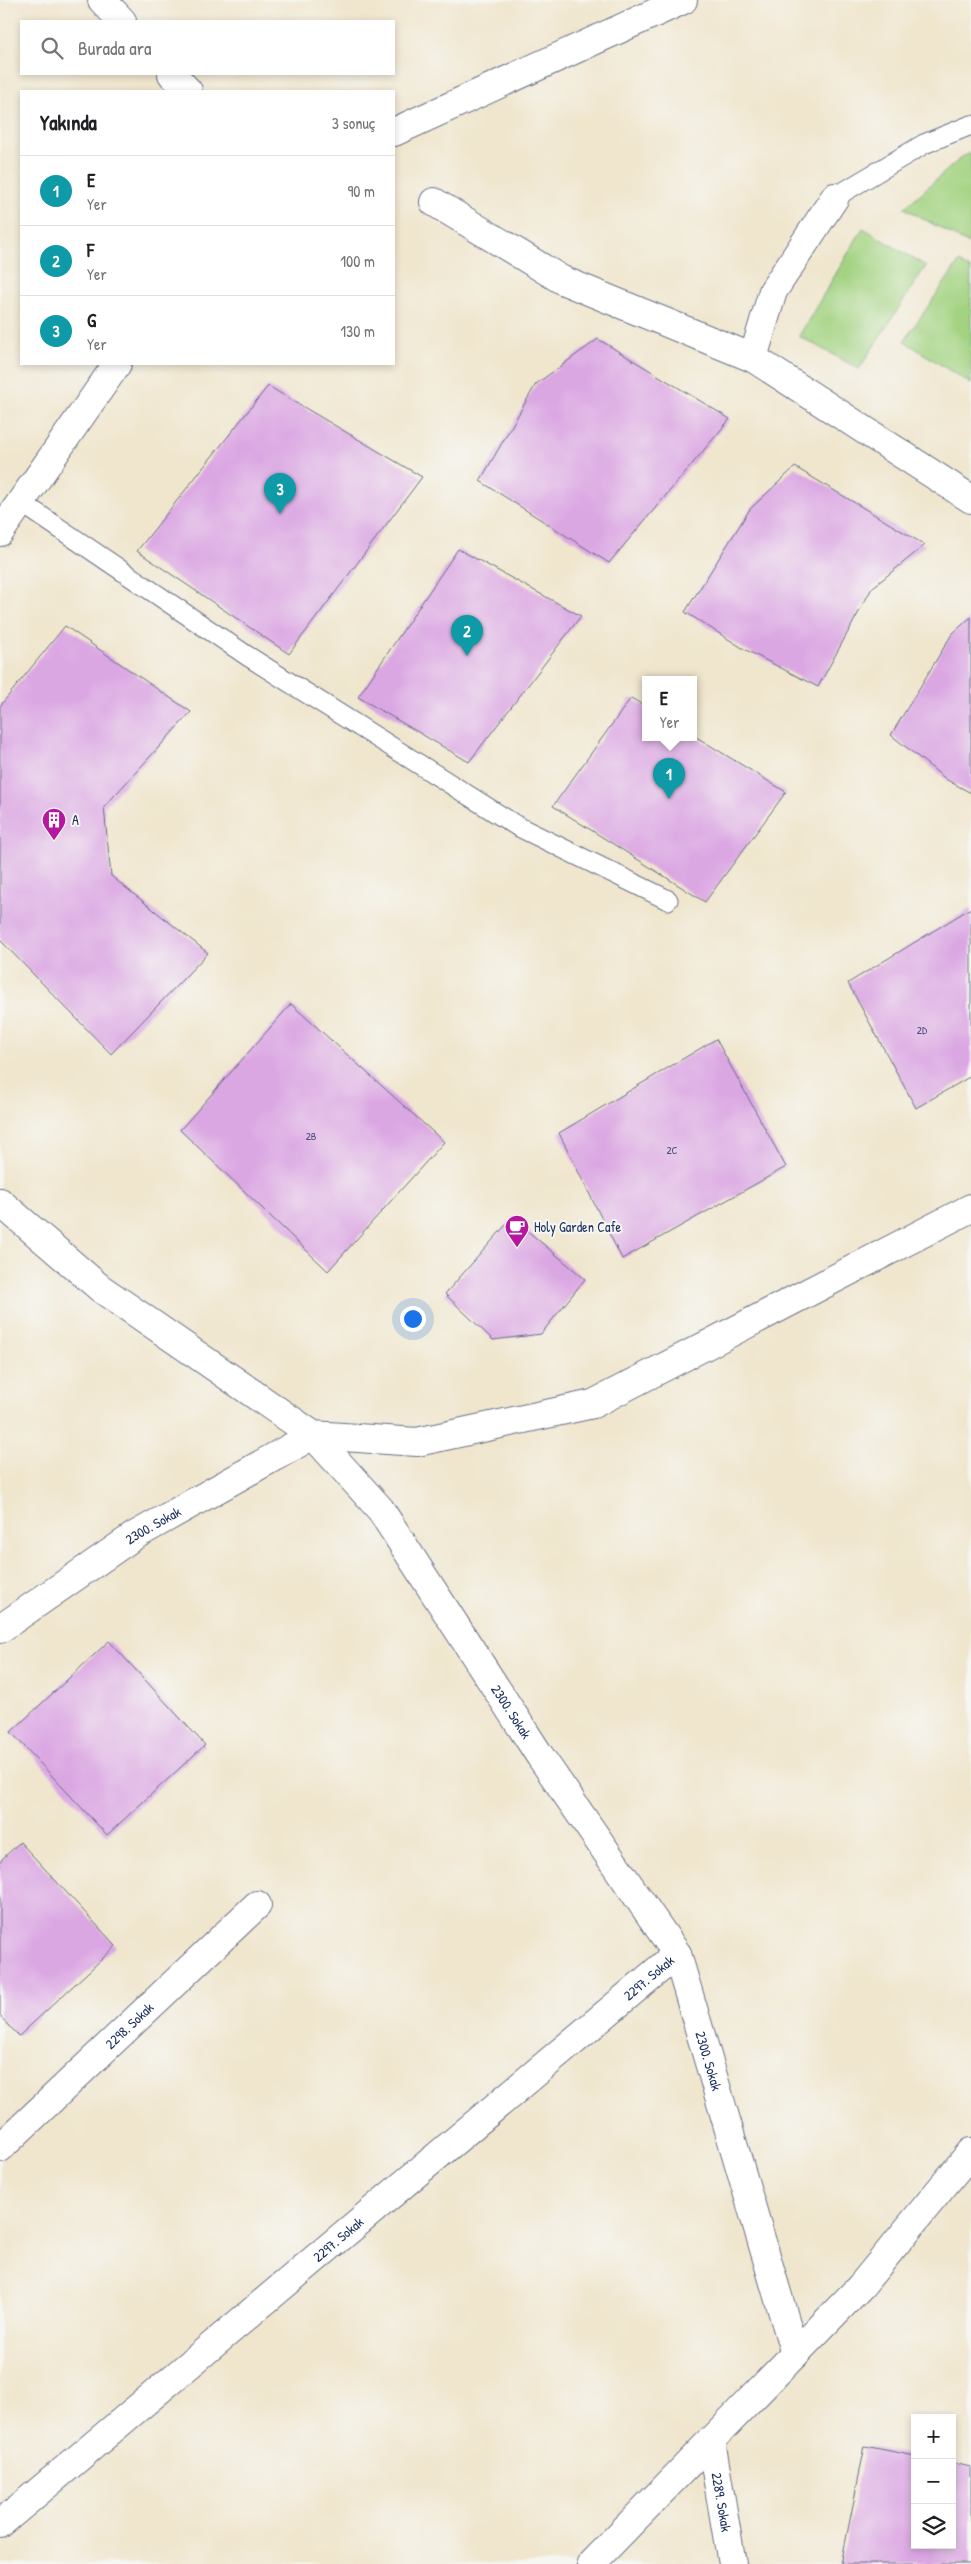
<!DOCTYPE html>
<html lang="tr">
<meta charset="utf-8">
<style>
:root{--surface:#fff;--page:#f6f6f6;--text:#202124;--muted:#757577;--line:#e0e0e0;--accent:#b5179e}
body{margin:0;font-family:"Patrick Hand",sans-serif;background:var(--page);color:var(--text)}
.controls{position:absolute;right:15px;bottom:15px;display:grid;overflow:hidden;border-radius:0px;box-shadow:0 2px 8px #0003}
.controls button{width:45px;height:45px;display:grid;place-items:center;padding:0;border:0;border-bottom:1px solid var(--line);background:var(--surface);color:var(--text);font:25px sans-serif}
.you{position:absolute;left:412px;top:1318px;width:18px;height:18px;margin:-12px;border:4px solid #fff;border-radius:50%;background:#1a73e8;box-shadow:0 0 0 8px #1a73e833}
.badge{display:grid;place-items:center;width:32px;height:32px;border-radius:50%;background:var(--accent);color:#fff;font-size:16px;font-weight:700}
.pin{position:absolute;translate:-50% -41px;filter:drop-shadow(0 1px 2px #0008)}
.pin::after{content:'';position:absolute;top:26px;width:18px;height:15px;background:inherit;clip-path:polygon(0 0,100% 0,50% 100%)}
.popup{position:absolute;left:642px;top:676px;width:55px;height:65px;box-sizing:border-box;display:grid;place-content:center;border-radius:0px;background:var(--surface);filter:drop-shadow(0 1px 4px #0005);font-size:16px;white-space:nowrap;color:var(--muted)}
.popup b{font-size:19px;color:var(--text)}
.popup::after{content:'';position:absolute;left:50%;top:100%;margin-left:-10px;border:10px solid transparent;border-top-color:var(--surface)}
.list{margin:0;padding:0;list-style:none}
h2{display:flex;justify-content:space-between;align-items:center;height:65px;margin:0;padding:0 20px;font-size:21px}
h2 small{font-size:16px;font-weight:400;color:var(--muted)}
.list li{display:grid;grid-template-columns:32px 1fr auto;gap:15px;align-items:center;box-sizing:border-box;height:70px;padding:0 20px;border-top:1px solid var(--line)}
.list b{display:block;font-size:19px;white-space:nowrap}
.list p{margin:0;font-size:16px;white-space:nowrap;color:var(--muted)}
.list em{font-size:16px;font-style:normal;color:var(--muted)}
.icon{flex:none;width:28px;height:28px;fill:none;stroke:currentColor;stroke-width:2;stroke-linecap:round;stroke-linejoin:round}
.map{position:relative;flex:none;width:971px;height:2564px;overflow:hidden}
.search{position:absolute;background:var(--surface);box-shadow:0 2px 8px #0003;left:20px;top:20px;width:375px;height:55px;display:flex;align-items:center;gap:12px;box-sizing:border-box;padding:0 18px;border-radius:0px;color:var(--muted);font-size:19px}
.panel{position:absolute;background:var(--surface);box-shadow:0 2px 8px #0003;left:20px;top:90px;width:375px;height:275px;border-radius:0px}
.map>svg:first-child{display:block}
</style>
<div class="map">
<svg width="971" height="2564" viewBox="0 0 971 2564">
<rect width="100%" height="100%" fill="#f6f6f2"/>
<filter id="ink" filterUnits="userSpaceOnUse"><feTurbulence type="fractalNoise" baseFrequency=".02" numOctaves="2"/><feDisplacementMap in="SourceGraphic" scale="10" xChannelSelector="R" yChannelSelector="G"/><feConvolveMatrix kernelMatrix="1 2 1 2 8 2 1 2 1" color-interpolation-filters="sRGB"/></filter>
<filter id="wash" filterUnits="userSpaceOnUse"><feTurbulence type="fractalNoise" baseFrequency=".0096" numOctaves="4" result="noise"/><feDisplacementMap in="SourceGraphic" scale="20" xChannelSelector="R" yChannelSelector="G"/><feGaussianBlur stdDeviation="1.12" result="paint"/><feColorMatrix in="noise" values="0 0 0 0 0 0 0 0 0 0 0 0 0 0 0 0 0 1.4 0 .05"/><feComposite in="paint" operator="in"/></filter>
<g filter="url(#wash)">
<rect width="100%" height="100%" fill="#f0e6ce"/>
<path fill="#a3d381" stroke="#5f8170" d="M971,153V245L904,208L962,157Z
M863,228L926,266L859,369L799,336Z
M959,262L971,270V384L904,341Z"/>
<g id="blocks">
<path fill="#dba7e3" d="M598,339L730,419L609,563L480,481L536,384Z
M268,386L422,477L289,654L137,551Z
M795,467L925,545L872,588L818,687L744,649L685,612L750,509Z
M458,549L581,616L469,762L358,697Z
M971,617V793L947,780L891,735L952,634Z
M65,626L191,712L104,807L111,876L208,953L111,1054L0,940V706Z
M631,698L645,706V738H693V735L786,792L705,902L553,806Z
M971,908V1076L916,1108L848,983Z
M291,1004L444,1142L328,1271L180,1130Z
M716,1039L786,1167L622,1259L559,1133Z
M512,1218L585,1279L541,1334L493,1340L445,1294Z
M109,1641L205,1745L107,1835L11,1732Z
M20,1842L116,1946L19,2036L0,2016V1861Z
M865,2446L915,2456V2545H952V2463L971,2467V2564H841Z"/>
</g>
</g>
<g filter="url(#ink)">
<use href="#blocks" fill-opacity="0" stroke="#666f85" stroke-width="1"/>
<g fill="none" stroke-linecap="round" stroke-linejoin="round">
<defs>
<path id="service" d="M835,197L924,144L971,125
M22,503L246,655L517,826L668,900"/>
<g id="minor">
<path d="M102,0L122,21"/>
<path d="M172,74L188,91"/>
<path d="M394,132L683,0"/>
<path d="M434,202L562,280L753,358L773,291L835,197"/>
<path d="M753,358L971,499"/>
<path d="M0,532L117,364"/>
<path d="M0,1202L100,1288L313,1435L417,1442L593,1404L971,1208"/>
<path id="s1" d="M0,1629L134,1536L313,1435L380,1509L540,1756L677,1954L795,2354"/>
<path id="s2" d="M0,2148L257,1905"/>
<path id="s3" d="M711,2441L732,2564"/>
<path id="s4" d="M0,2524L677,1954"/>
<path d="M591,2564L861,2286L971,2152"/>
</g>
</defs>
<use href="#service" stroke="#666f85" stroke-width="21"/>
<use href="#minor" stroke="#666f85" stroke-width="30"/>
<use href="#service" stroke="#fff" stroke-width="19"/>
<use href="#minor" stroke="#fff" stroke-width="28"/>
</g>
</g>
<defs>
<symbol id="building-pin" viewBox="-11 -11 22 30"><path d="M0 17L-7.5 6A9.5 9.5 0 1 1 7.5 6Z" fill="#b5179e" stroke="#f6f6f2"/><path d="M-4-6H4V6H1V3H-1V6H-4ZM-2.5-4.3h1.7v1.8h-1.7ZM.8-4.3h1.7v1.8H.8ZM-2.5-1h1.7V.8h-1.7ZM.8-1h1.7V.8H.8Z" fill="#fff"/></symbol>
<symbol id="cafe-pin" viewBox="-11 -11 22 30"><path d="M0 17L-7.5 6A9.5 9.5 0 1 1 7.5 6Z" fill="#b5179e" stroke="#f6f6f2"/><path d="M-5.5-4.5H6V0H3Q3 3.5 0 3.5H-2.5Q-5.5 3.5-5.5 0ZM3-3.2v2h1.7v-2ZM-6 4.5H4V6H-6Z" fill="#fff"/></symbol>
</defs>
<g fill-rule="evenodd">
<use href="#building-pin" x="40" y="806" width="28" height="38"/>
<use href="#cafe-pin" x="503" y="1213" width="28" height="38"/>
</g>
<g text-anchor="middle" stroke-width="4" stroke-linejoin="round" paint-order="stroke">
<g font-size="11" fill="#4b4d7f">
<text x="922" y="1034">2D</text>
<text x="311" y="1140">2B</text>
<text x="672" y="1154">2C</text>
</g>
<g font-size="14" fill="#1b2f5e" stroke="#f6f6f2" text-anchor="start">
<text x="72" y="825">A</text>
<text x="534" y="1232">Holy Garden Cafe</text>
</g>
<g font-size="14" fill="#1b2f5e" stroke="#f6f6f2">
<text dy="5" stroke="none"><textPath href="#s1" startOffset="185">2300. Sokak</textPath></text>
<text dy="5" stroke="none"><textPath href="#s1" startOffset="710">2300. Sokak</textPath></text>
<text dy="5" stroke="none"><textPath href="#s4" startOffset="848">2297. Sokak</textPath></text>
<text dy="5" stroke="none"><textPath href="#s2" startOffset="178">2298. Sokak</textPath></text>
<text dy="5" stroke="none"><textPath href="#s1" startOffset="1115">2300. Sokak</textPath></text>
<text dy="5" stroke="none"><textPath href="#s4" startOffset="442">2297. Sokak</textPath></text>
<text dy="5" stroke="none"><textPath href="#s3" startOffset="62">2289. Sokak</textPath></text>
</g>
</g>
</svg>
<div class="controls">
<button>+</button>
<button>−</button>
<button><svg class="icon" aria-label="layers" viewBox="0 0 24 24"><path d="M12 4l9 5-9 5-9-5zM3 14l9 5 9-5"/></svg></button>
</div>
<div class="you"></div>
<div class="pin badge" style="left:669px;top:799px;background:#0f9aa8">1</div>
<div class="popup"><b>E</b>Yer</div>
<div class="pin badge" style="left:467px;top:656px;background:#0f9aa8">2</div>
<div class="pin badge" style="left:280px;top:514px;background:#0f9aa8">3</div>
<div class="search"><svg class="icon" aria-label="search" viewBox="0 0 24 24"><circle cx="10" cy="10" r="6"/><path d="M15 15l6 6"/></svg>Burada ara</div>
<section class="panel">
<h2>Yakında<small>3 sonuç</small></h2>
<ul class="list">
<li><span class="badge" style="background:#0f9aa8">1</span><div><b>E</b><p>Yer</p></div><em>90 m</em></li>
<li><span class="badge" style="background:#0f9aa8">2</span><div><b>F</b><p>Yer</p></div><em>100 m</em></li>
<li><span class="badge" style="background:#0f9aa8">3</span><div><b>G</b><p>Yer</p></div><em>130 m</em></li>
</ul>
</section>
</div>
